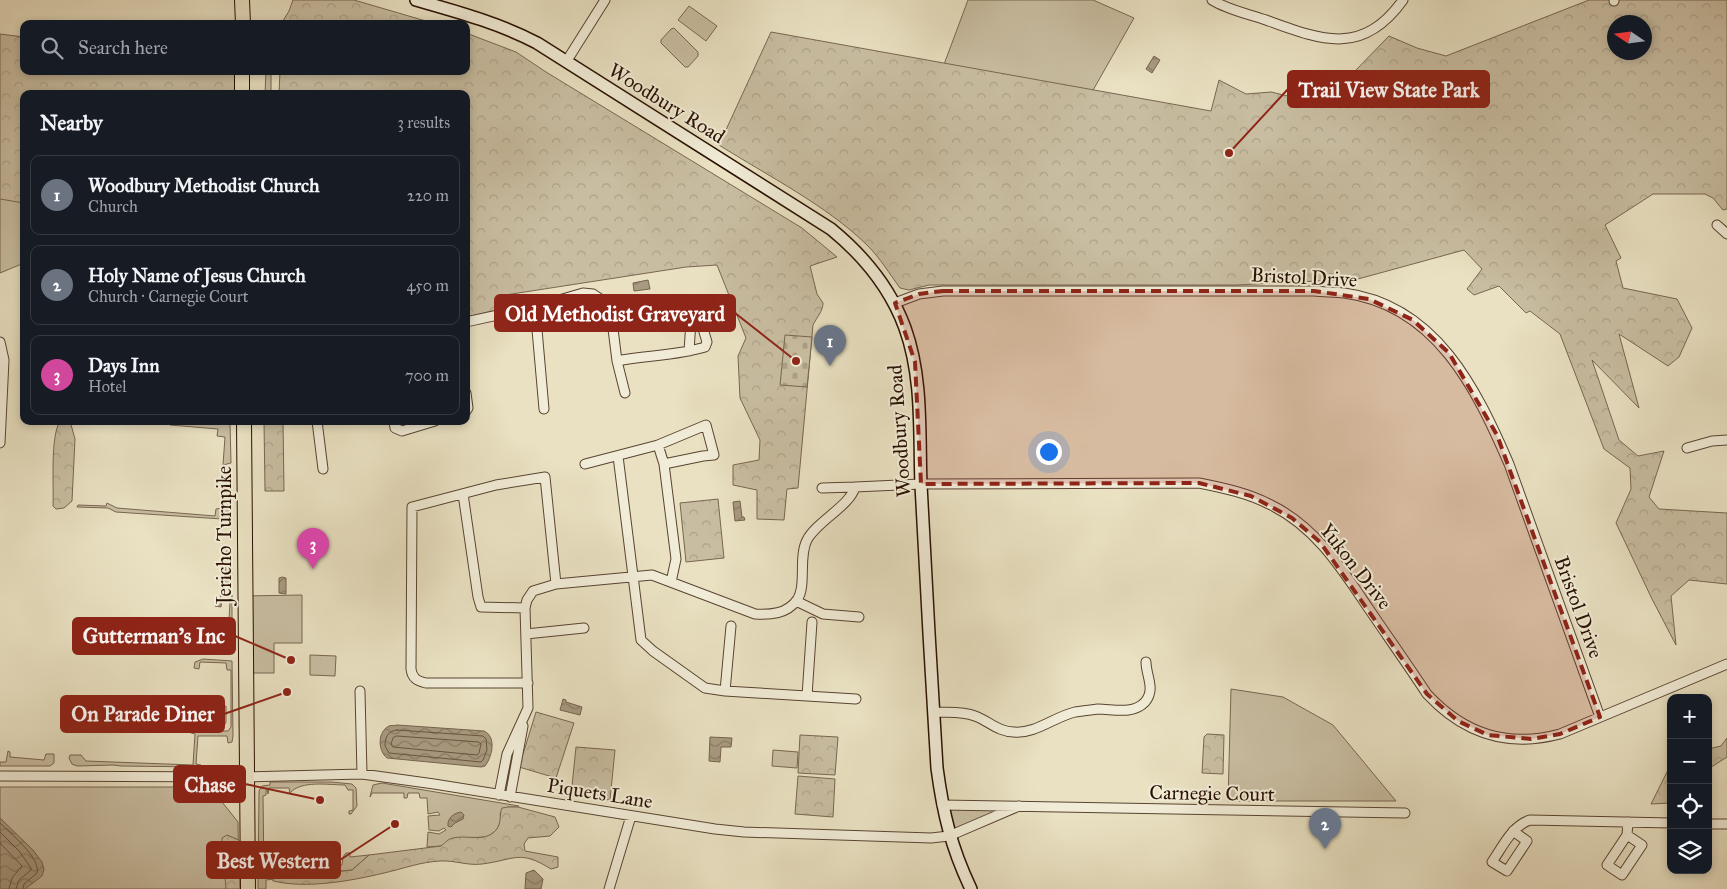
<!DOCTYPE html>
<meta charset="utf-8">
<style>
:root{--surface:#171b24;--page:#20242c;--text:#f1f3f6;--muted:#9ea1a6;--line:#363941;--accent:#2563eb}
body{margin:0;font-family:"IM FELL Great Primer",serif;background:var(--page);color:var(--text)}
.controls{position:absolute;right:15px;bottom:15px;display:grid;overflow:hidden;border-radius:10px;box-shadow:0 2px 8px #0003}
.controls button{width:45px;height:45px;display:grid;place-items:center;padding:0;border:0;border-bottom:1px solid var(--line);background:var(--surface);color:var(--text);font:25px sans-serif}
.compass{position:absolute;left:1607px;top:15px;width:45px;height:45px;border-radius:50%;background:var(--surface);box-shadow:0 2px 8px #0003;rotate:283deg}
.you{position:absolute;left:1048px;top:451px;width:18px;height:18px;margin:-12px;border:4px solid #fff;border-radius:50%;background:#1a73e8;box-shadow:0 0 0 8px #1a73e833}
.badge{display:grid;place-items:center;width:32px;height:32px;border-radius:50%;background:var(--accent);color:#fff;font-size:16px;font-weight:700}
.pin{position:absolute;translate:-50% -41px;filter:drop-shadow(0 1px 2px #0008)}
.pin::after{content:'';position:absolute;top:26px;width:18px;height:15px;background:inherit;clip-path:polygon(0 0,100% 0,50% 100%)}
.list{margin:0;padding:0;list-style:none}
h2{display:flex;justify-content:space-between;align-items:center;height:65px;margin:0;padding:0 20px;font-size:21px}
h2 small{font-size:16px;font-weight:400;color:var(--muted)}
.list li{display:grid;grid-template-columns:32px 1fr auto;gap:15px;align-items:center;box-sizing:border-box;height:80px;margin:0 10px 10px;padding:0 10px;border:1px solid var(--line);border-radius:10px}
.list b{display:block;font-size:19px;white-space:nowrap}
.list p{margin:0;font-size:16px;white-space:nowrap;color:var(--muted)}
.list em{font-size:16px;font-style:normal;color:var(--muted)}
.icon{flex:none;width:28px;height:28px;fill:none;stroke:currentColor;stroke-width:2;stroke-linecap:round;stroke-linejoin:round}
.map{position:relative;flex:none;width:1727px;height:889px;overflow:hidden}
.search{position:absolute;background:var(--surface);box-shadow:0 2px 8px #0003;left:20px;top:20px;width:450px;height:55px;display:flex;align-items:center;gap:12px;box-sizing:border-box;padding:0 18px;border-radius:10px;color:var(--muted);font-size:19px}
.panel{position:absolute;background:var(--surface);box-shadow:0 2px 8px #0003;left:20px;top:90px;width:450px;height:335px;border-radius:10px}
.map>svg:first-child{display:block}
</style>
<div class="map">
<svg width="1727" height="889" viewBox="0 0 1727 889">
<defs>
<pattern id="forest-crowns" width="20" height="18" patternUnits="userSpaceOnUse" patternTransform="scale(1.25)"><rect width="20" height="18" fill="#c8bda1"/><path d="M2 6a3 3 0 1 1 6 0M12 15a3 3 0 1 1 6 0" fill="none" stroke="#aca189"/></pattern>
<pattern id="cemetery-stones" width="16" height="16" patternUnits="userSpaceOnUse" patternTransform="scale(1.25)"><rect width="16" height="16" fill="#c8bda1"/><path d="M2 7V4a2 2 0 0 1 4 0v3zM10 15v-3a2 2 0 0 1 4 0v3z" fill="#aca189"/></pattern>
<pattern id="water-waves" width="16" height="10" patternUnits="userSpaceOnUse" patternTransform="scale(1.25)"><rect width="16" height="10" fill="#a89a80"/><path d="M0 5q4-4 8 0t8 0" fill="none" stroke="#897c66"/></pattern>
</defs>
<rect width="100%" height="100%" fill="#e9e1c2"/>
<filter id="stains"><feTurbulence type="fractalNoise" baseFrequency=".004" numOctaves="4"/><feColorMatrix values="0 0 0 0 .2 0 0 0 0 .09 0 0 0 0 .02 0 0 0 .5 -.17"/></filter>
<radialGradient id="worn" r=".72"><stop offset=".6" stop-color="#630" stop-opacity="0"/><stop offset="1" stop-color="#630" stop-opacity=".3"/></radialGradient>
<path fill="#c8bda1" stroke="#786651" d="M968,0H1093L1134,18L1092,92L943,67Z
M689,6L717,26L706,41L678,20Z
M674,28L698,52V56L688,67H685L661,43V40L671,29Z
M266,71H271V94H265Z
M0,133L24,181V263L0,273Z
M210,421L230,423L231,463L223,465L225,437L217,436L218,429L170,425V423L148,422Z
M223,481L231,483V526L222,525V519L116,512L108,508L77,507L78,505L106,506L107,503L117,508L215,516L216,509L222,508Z
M226,551L231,552L232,580L231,583L221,584L225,582Z
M221,593L232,595V621H229L230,601L222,600L221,607L215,606H220Z
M302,595V643H274V673H245L244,596Z
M310,655L336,656L335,676L310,675Z
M203,659L232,661L233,736L232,742L228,743L227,736H198L196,764L201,765L202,767L121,766L113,765L77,766L72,764L69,758L70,755H81L86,761L193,765L195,734L188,732L228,731L231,727V670H227L226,663L200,662L199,669L194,668L195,662Z
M1231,689L1283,697L1333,725L1396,801H1228Z
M220,706H226V722L224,726L219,728Z
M773,750L798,752L797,768L772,766Z
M8,751L10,752V757L44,760L46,754H54V763L50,766H0V762H6Z
M270,782H331L352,784L356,788L357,806L351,814H349V811L353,810V790H348L345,785C329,785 301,780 290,793L289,788H269L268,794L267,790L266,791V795L263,796L264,875L297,870V863H302V870L342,865L343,857L346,853H350V857L369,855L352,870L266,880V889H258L259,791L262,786L270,785Z
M382,783L519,806L518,807H508L500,813L501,820L497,830L487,837L462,838L441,846L427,847L428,832L439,834L446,830L444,828L439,831L429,830L428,816L440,815L438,812L428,814L427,798H420L419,793H408L407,798H404V793H372L370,797L373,785Z
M0,787H210L238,822L239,889H0Z
M943,806L1015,807L950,835Z"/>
<path fill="url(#forest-crowns)" stroke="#786651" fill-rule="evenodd" d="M293,0H354L436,24H281L289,11Z
M1589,0H1727V209L1723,210L1713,198L1705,194H1653L1605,225L1621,258L1616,261L1623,288L1677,299L1692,328L1679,357L1668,366L1619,334L1639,408L1592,360L1619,440L1638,456L1664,451L1649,497L1659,509L1727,513V584L1689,580L1671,596L1676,645L1652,599L1616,523L1631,489L1630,468L1604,449L1560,334L1530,311L1526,313L1499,286L1474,295L1467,289L1482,269L1464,250L1358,279L1236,285H929L909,290L900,288C889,273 880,258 867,245C826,205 768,176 719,145L771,32L1211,111L1219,80L1246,94L1271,92L1288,96L1305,97L1355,71L1389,36L1417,48L1446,56ZM1614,22H1644V52H1614Z
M466,33L516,52L546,72L802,228L837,257L810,266L817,294L823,303C823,311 817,317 813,325L798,488L787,489L784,520L757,519V490L733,485V465L759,460L760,440L740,398L738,356L746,338L717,265L686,267L499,296L501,309L466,317V94H279L280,71H466Z
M0,34L24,37V71H242L241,94H24V203L0,199Z
M60,421H70L75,439L72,501L64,508L56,509L53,506C54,486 50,437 60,421Z
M264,421H283L284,491H265Z
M718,499L724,558L686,562L680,503Z
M536,712L574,723L556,778L519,767Z
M1207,734L1224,735L1223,774L1202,773L1204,737Z
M800,735L838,737L835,775L798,773Z
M1727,738V757L1708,769V749L1721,746Z
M576,747L615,750L610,800L571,796Z
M1671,764V803L1651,804Z
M798,776L835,779L833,817L795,814Z
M508,807H518L555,817L559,827L550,836L528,838L524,844L525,851L558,857V867L551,869C519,849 515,860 482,864C468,866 454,860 440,861C420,862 402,869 384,873C351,881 306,889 273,881L272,879L352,870L369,855L441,846C444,844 447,840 450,839C465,833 484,844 496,830C502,823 499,815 502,808Z
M227,835L239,840L240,889H226L222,838Z"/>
<path fill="url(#cemetery-stones)" stroke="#786651" d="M785,335L812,337L807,387L780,385Z"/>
<path fill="url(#water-waves)" stroke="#75634d" d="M1154,56L1160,60L1152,73L1146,69Z
M648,280L650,289L634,291L633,283Z
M740,501L742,517H744L745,520L735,521L733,502Z
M282,577L286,578V594L279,593V578Z
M563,699L566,700V702L582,707L580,715L560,710Z
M397,725L484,731C497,737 492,757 485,766L481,767L387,758C378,751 377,732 389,726C391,725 394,726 397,725Z
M710,737L732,738L731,747H721L720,762L709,761Z
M461,812L464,815L463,819L455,823L451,827L448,826C447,818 454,813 461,812Z
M0,818L33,850L42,862L44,869L42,876L25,889H0Z
M534,870L543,879L541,889H525L526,873Z"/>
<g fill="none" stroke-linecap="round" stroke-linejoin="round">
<path stroke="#685540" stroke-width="1" d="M397,730L483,736L486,739L487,750L483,760L481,762L389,753L385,746C385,737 388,731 397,730Z
M397,736L479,742L481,744L479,753L477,755L393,747L391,744L393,738Z
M0,823C10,833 41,858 37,873L24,884L23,889
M0,832L19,851L31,868V870L19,880L16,889
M0,843L22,866L12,878L9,889"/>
<defs>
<path id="minor" d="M1212,0C1228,10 1249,14 1266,20C1321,40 1362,57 1403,0
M1614,0V1
M566,62L605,0
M1717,225L1727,234
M895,303L919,294L943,291H1314C1324,292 1334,292 1344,293C1436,305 1476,388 1509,464L1600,717
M535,307L544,409
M466,322L535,307L583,293L593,294L605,302L611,313L617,361L625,393
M0,342L4,360L0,443
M617,361C646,355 676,356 705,347L707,342L696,305L692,306L689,351
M466,393L468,408L466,411
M317,421L323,469
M394,421L395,428L402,431L435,421
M658,445L664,464L676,559L671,582
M1687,448L1712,441L1727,440
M618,456L641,640L653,651L705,688L725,691L856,699
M585,464L658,445L706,425L714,455L703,456L664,464
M822,488L855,487
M463,494L478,597L481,607L525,608
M796,601L823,614L859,617
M526,634L584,628
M528,683H426C417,681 412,678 411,669L412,507L496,485L545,477L556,584
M360,691L362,774
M725,691L731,626
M807,696L812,622
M934,712C948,713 962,711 975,716C989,721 998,732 1014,732C1035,734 1054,717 1075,712C1082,711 1090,710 1098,709C1113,709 1133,715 1145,702C1156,689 1146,676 1146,662
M0,776L246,777L362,774L434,784L715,829L744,832L931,838L949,836L1019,806
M499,795L507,754L528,708L525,608L527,600L533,591L556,584L652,575L755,614C770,615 787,614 797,600C807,586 798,557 807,540C817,521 850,506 855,487L921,484L1199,483C1224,488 1248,493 1271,505C1316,527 1342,569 1369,609C1388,637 1408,665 1427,694C1464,734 1507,748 1560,734L1727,664
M510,797L523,726
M942,805L1405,813
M1708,824H1727
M1513,831L1527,841L1507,871L1492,862C1503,846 1512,826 1530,820L1671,823
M1627,835L1642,845L1622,875L1607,865L1627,835L1628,822
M609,889L631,816"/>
<path id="secondary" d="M416,0C458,12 499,23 537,43L831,229C864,256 890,287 905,328C923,378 919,432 921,485C926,579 931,674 937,768C943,813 951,847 971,889"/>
<path id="primary" d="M242,0L243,24
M242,94V71
M244,421L248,889"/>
</defs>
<use href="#minor" stroke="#594431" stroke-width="11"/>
<use href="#secondary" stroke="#291001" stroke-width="14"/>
<use href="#primary" stroke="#291001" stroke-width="16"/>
<use href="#minor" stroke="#f1ecd7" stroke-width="9"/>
<use href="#secondary" stroke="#f1ecd7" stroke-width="11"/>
<use href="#primary" stroke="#e9e1c2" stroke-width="14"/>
</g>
<path fill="#8f2418" fill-opacity="0.2" stroke="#8f2418" stroke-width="4" stroke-dasharray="10 6" stroke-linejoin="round" d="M943,291H1314L1369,299L1413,320L1449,353L1497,435L1600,717L1560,734L1531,739L1488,735L1458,721L1427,694L1320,542L1292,518L1251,496L1199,483L921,484L915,362L895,303L919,294Z"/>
<g text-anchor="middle" stroke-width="4" stroke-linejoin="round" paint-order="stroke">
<g font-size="20" fill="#291001" stroke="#f1ecd7">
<text transform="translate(667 103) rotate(32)" y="7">Woodbury Road</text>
<text transform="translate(1304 277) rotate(3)" y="7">Bristol Drive</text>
<text transform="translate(899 431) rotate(-94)" y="7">Woodbury Road</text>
<text transform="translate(224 535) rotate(-90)" y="7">Jericho Turnpike</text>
<text transform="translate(1356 566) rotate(52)" y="7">Yukon Drive</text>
<text transform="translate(1579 607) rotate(70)" y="7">Bristol Drive</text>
<text transform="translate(600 793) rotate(9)" y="7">Piquets Lane</text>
<text transform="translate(1212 793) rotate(1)" y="7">Carnegie Court</text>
</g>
</g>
<path fill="none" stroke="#8f2418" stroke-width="2" d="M1229 153L1288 89M796 361L735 313M291 660L235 636M287 692L224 714M320 800L245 784M395 824L340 860"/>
<g fill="#8f2418" stroke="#f1ecd7" stroke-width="2">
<circle cx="1229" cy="153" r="5"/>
<circle cx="796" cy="361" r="5"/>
<circle cx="291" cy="660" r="5"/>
<circle cx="287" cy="692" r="5"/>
<circle cx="320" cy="800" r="5"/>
<circle cx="395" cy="824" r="5"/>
</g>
<g fill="#8f2418" stroke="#8f2418" stroke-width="2">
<rect x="1288" y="71" width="201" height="36" rx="5"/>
<rect x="495" y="295" width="240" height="36" rx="5"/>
<rect x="73" y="618" width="162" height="36" rx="5"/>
<rect x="61" y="696" width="163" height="36" rx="5"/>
<rect x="174" y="766" width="71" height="36" rx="5"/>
<rect x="207" y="842" width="133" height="36" rx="5"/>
</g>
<g font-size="21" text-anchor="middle" font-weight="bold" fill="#fff">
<text x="1389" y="97">Trail View State Park</text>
<text x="615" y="321">Old Methodist Graveyard</text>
<text x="154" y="643">Gutterman's Inc</text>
<text x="143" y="721">On Parade Diner</text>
<text x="210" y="792">Chase</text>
<text x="273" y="868">Best Western</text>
</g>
<rect width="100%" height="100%" filter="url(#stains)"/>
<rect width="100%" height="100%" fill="url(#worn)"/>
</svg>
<div class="controls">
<button>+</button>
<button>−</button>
<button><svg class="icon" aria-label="locate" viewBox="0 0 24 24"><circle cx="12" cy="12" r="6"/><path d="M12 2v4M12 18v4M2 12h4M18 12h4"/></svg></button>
<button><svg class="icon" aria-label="layers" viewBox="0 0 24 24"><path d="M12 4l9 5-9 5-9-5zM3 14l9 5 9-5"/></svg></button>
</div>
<svg class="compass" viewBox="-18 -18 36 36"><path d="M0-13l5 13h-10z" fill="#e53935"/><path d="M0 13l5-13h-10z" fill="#9ea1a6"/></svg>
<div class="you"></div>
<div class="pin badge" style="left:830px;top:366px;background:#6b7280">1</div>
<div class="pin badge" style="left:1325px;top:849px;background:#6b7280">2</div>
<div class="pin badge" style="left:313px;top:569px;background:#d1479c">3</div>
<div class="search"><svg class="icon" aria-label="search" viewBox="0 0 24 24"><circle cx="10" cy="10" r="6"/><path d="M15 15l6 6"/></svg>Search here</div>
<section class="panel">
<h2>Nearby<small>3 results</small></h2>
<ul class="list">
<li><span class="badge" style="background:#6b7280">1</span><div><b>Woodbury Methodist Church</b><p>Church</p></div><em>220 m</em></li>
<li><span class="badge" style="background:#6b7280">2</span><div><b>Holy Name of Jesus Church</b><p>Church · Carnegie Court</p></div><em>450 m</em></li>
<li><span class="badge" style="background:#d1479c">3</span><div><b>Days Inn</b><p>Hotel</p></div><em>700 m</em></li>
</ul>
</section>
</div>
